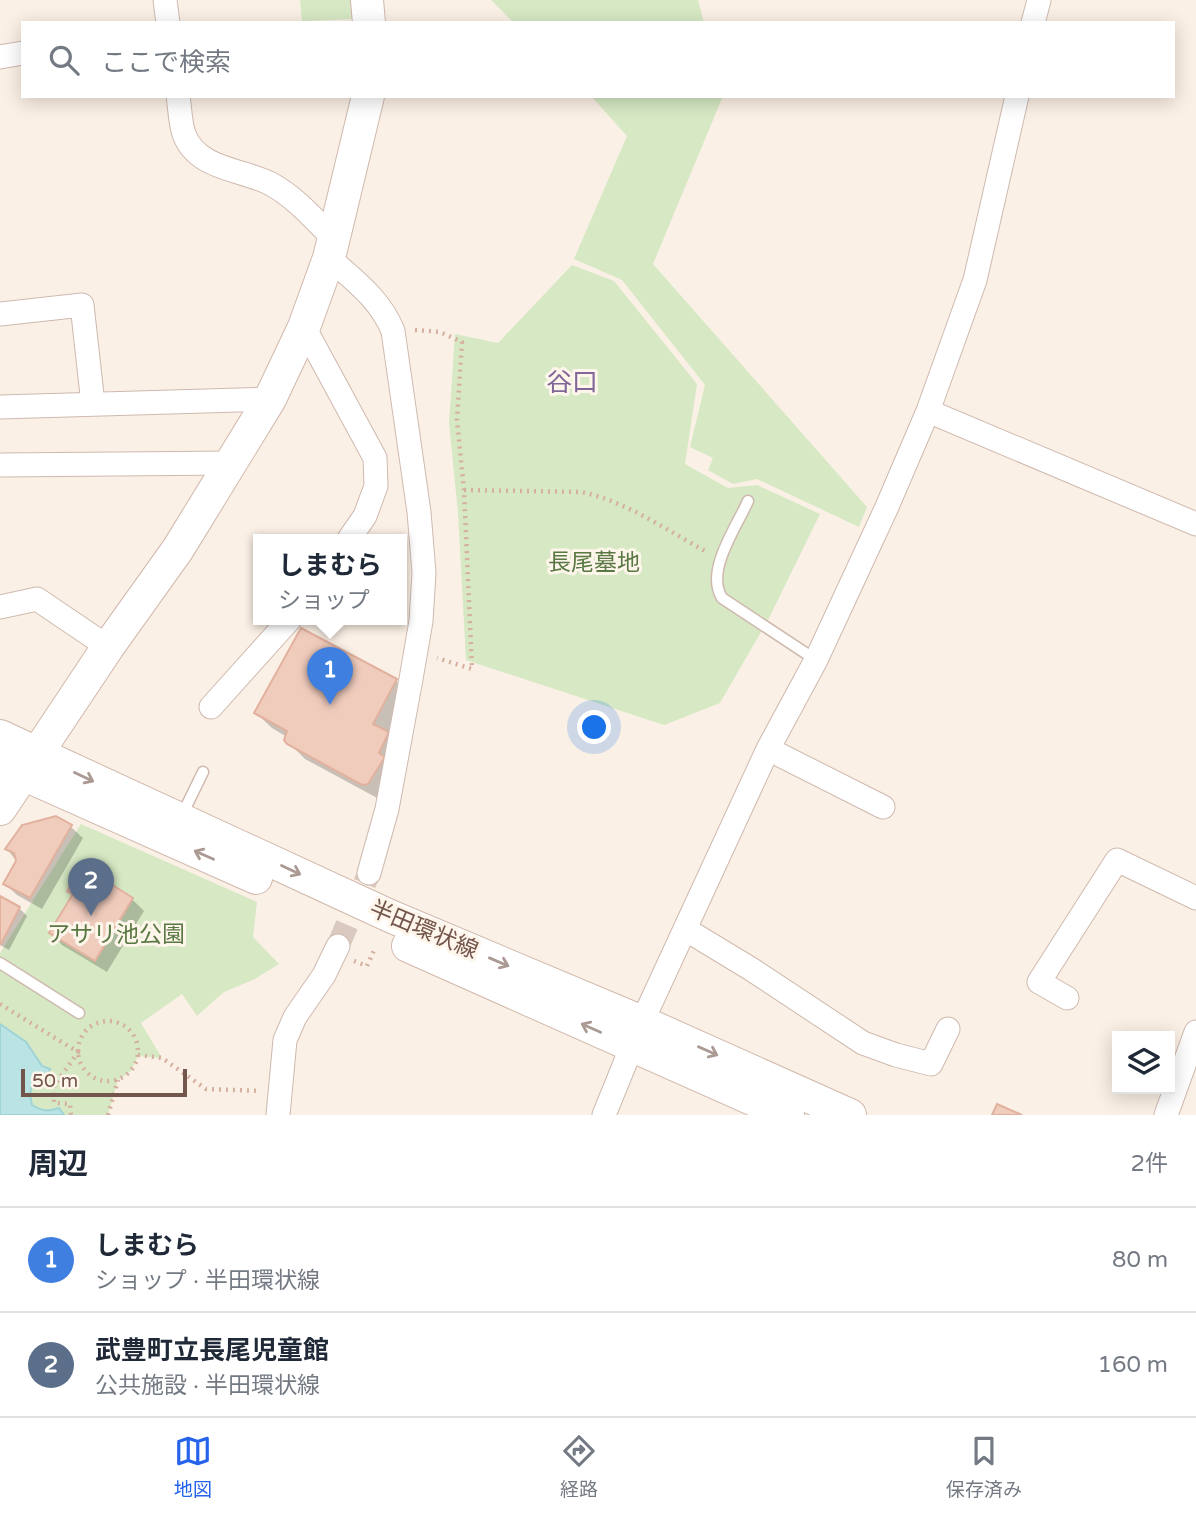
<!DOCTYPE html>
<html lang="ja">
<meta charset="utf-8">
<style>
:root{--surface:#fff;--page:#f6f6f7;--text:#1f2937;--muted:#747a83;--line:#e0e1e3;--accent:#2563eb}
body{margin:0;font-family:"Varela Round","Noto Sans JP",sans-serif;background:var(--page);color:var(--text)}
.controls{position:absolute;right:21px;bottom:21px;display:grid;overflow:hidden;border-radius:0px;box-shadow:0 4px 18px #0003}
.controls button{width:63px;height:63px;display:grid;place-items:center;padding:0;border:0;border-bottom:2px solid var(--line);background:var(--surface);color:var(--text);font:35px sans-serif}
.scale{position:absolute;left:21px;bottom:18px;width:166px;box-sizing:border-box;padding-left:7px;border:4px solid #73554b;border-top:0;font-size:19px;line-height:24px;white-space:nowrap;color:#73554b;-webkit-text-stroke:5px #fef5eb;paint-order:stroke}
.you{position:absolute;left:595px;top:728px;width:24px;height:24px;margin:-18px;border:5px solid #fff;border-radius:50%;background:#1a73e8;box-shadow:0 0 0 10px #1a73e833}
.badge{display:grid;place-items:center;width:46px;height:46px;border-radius:50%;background:var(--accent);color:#fff;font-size:23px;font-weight:700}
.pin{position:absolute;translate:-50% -58px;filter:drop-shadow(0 2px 4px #0008)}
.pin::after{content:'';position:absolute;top:37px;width:24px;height:21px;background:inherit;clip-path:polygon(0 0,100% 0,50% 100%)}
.popup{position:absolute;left:253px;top:534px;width:154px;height:91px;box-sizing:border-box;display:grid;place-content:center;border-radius:0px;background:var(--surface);filter:drop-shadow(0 2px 5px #0005);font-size:23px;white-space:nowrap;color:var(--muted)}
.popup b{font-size:26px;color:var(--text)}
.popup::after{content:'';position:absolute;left:50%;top:100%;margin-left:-14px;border:14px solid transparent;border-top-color:var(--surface)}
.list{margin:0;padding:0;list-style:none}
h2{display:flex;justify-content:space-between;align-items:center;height:91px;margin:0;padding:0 28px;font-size:30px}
h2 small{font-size:23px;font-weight:400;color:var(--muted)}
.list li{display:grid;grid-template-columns:46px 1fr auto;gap:21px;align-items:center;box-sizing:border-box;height:105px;padding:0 28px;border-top:2px solid var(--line)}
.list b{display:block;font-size:26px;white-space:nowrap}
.list p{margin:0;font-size:23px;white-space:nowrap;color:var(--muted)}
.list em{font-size:23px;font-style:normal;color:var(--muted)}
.icon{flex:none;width:38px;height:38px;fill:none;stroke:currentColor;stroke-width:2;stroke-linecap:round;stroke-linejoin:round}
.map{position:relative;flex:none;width:1196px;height:1115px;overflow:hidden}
.search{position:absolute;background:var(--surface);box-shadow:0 4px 18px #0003;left:21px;right:21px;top:21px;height:77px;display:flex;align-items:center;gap:18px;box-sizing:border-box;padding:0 24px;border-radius:0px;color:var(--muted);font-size:26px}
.sheet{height:301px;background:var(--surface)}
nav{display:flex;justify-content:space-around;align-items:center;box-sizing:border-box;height:98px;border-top:2px solid var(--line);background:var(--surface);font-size:19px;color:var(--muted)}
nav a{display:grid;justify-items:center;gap:4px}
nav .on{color:var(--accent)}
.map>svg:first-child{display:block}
</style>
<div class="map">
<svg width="1196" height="1115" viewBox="0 0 1196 1115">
<rect width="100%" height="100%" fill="#fbf0e5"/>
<path fill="#d6e9c4" d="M300,0H350L353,19L302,21Z
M491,0H698L704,23H514Z
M591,96H723L653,264L867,507L859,527L757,479L733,484L708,470L713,458L690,447L705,385L622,280L574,259L627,136Z
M572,265L614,281L697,384L685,464L728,488L757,485L820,514L769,618L720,703L664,725L466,660L458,513L449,423L455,334L498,343Z
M81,824L257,902L253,937L279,964L253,980L224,992L197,1016L182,994L141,1023L162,1058L138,1056L131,1071L118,1080L108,1115H0V953Z"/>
<path fill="#bae3e4" stroke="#a0d3d6" stroke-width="2" d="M0,1024L26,1042L42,1066L50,1069L48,1074C31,1079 28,1089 32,1105C42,1111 48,1112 59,1108L64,1115H0Z"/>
<path fill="#0003" d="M396,681L411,696L379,799L305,759L289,743L287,737L272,728L256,713Z
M56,818L71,827L83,838L42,909L17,895L5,884L17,862L7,849Z
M69,890L132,899L144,911L107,972L62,945L51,933L74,895Z
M0,898L19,908L27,916L9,950L0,945Z"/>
<path fill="#f0ccbd" stroke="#e2b19e" stroke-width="2" d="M301,628L397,679L373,724L389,732L379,753L385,757L368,784L362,785L287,744L284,740L287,731L254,713Z
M56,816L72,825L30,898L3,884L16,861L14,853L5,849L22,825Z
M82,866L133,898L95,961L49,933L73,894L67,891Z
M0,896L20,907L1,944L0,943Z
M997,1104L1022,1115H992Z"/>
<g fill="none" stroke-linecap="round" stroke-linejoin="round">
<path stroke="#d9c9be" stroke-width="23" stroke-dasharray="23 11" stroke-linecap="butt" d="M338,946L369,873"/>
<defs>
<path id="lane" d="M748,501C736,528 705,571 722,598L816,660
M181,817L203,772
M0,963L79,1013"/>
<path id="street" d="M165,0L168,23
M1033,23L1039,0
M0,57L23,53
M178,96C180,108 180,123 184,134C197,170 243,169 271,184C295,197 314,219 333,238
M329,258C354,280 380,299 393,331L419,512L424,573L421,621L411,679L387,809L369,873
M0,314L82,305L93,404
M304,327L375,458L376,486L365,516L349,539
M0,407L270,399
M928,411L1196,524
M2,465L231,463
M0,607L37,599L108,647
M211,707L290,619
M768,749L883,807
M685,929L751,969L863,1043L896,1055L931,1064L948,1029
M1067,998L1039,982L1117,860L1196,898
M642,1022L768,749L816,660L886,509L928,411L975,280L1017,96
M278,1115L285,1040L295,1017L324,975L338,946
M604,1115L632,1046
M1166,1115L1196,1032"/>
<path id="secondary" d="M367,0L369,23
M0,736L390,916L642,1022L850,1115
M0,764L256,878
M0,809L108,647L178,549L270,399L304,327L329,258L368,96
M408,946L788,1115"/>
</defs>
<use href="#lane" stroke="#cfb9af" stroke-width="13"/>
<use href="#street" stroke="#cfb9af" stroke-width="25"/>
<use href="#secondary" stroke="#d1b8ac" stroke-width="34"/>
<path stroke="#d5afa0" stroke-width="4.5" stroke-dasharray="2 5" stroke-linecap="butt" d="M415,330L440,332L462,342L457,420L464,490L472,669L437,658
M464,490L581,492C626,501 668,531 707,552
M354,961L367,966L375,948
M0,1004L78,1052L54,1086V1103L70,1104L71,1115
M78 1051a30 30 0 1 1 60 0a30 30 0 1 1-60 0Z
M138,1055L162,1058L206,1089L261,1091
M108,1115L118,1080"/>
<use href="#lane" stroke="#fff" stroke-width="10"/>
<use href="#street" stroke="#fff" stroke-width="23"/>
<use href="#secondary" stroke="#fff" stroke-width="32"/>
</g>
<defs><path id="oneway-shaft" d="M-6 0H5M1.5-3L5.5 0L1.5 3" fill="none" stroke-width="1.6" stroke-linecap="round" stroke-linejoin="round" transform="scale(1.75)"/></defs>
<g stroke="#ab9993">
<use href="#oneway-shaft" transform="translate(84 777) rotate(25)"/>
<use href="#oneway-shaft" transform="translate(204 855) rotate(-156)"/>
<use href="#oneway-shaft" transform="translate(291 870) rotate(25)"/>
<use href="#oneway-shaft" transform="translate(499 962) rotate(23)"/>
<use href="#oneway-shaft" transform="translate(591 1028) rotate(-156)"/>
<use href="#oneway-shaft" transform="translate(708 1051) rotate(24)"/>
</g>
<g text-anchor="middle" stroke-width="6" stroke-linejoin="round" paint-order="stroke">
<g font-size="23" fill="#597843" stroke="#fef5eb">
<text x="594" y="570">長尾墓地</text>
<text x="116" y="942">アサリ池公園</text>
</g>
<g font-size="23" fill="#73554b" stroke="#fef5eb">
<text transform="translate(424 929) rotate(23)" y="8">半田環状線</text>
</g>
<g font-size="26" fill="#816797" stroke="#fef5eb">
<text x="572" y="391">谷口</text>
</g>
</g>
</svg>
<div class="controls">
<button><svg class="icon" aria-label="layers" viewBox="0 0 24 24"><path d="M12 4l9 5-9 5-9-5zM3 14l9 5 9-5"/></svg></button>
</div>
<div class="scale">50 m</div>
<div class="you"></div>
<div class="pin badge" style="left:330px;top:705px;background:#3f7fe0">1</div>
<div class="popup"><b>しまむら</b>ショップ</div>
<div class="pin badge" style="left:91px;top:916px;background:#5c6f8a">2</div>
<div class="search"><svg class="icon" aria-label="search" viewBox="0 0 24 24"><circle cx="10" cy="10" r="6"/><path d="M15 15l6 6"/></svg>ここで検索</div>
</div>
<section class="sheet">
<h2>周辺<small>2件</small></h2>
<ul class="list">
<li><span class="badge" style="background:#3f7fe0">1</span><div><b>しまむら</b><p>ショップ · 半田環状線</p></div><em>80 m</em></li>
<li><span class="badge" style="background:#5c6f8a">2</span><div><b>武豊町立長尾児童館</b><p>公共施設 · 半田環状線</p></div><em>160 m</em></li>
</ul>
</section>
<nav>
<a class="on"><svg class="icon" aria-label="map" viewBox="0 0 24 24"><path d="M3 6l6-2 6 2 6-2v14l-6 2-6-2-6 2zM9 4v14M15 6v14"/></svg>地図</a>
<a><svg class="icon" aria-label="directions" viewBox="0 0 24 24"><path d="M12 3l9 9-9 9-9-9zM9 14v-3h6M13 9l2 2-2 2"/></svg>経路</a>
<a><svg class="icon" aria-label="saved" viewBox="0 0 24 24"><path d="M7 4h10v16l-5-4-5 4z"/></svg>保存済み</a>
</nav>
